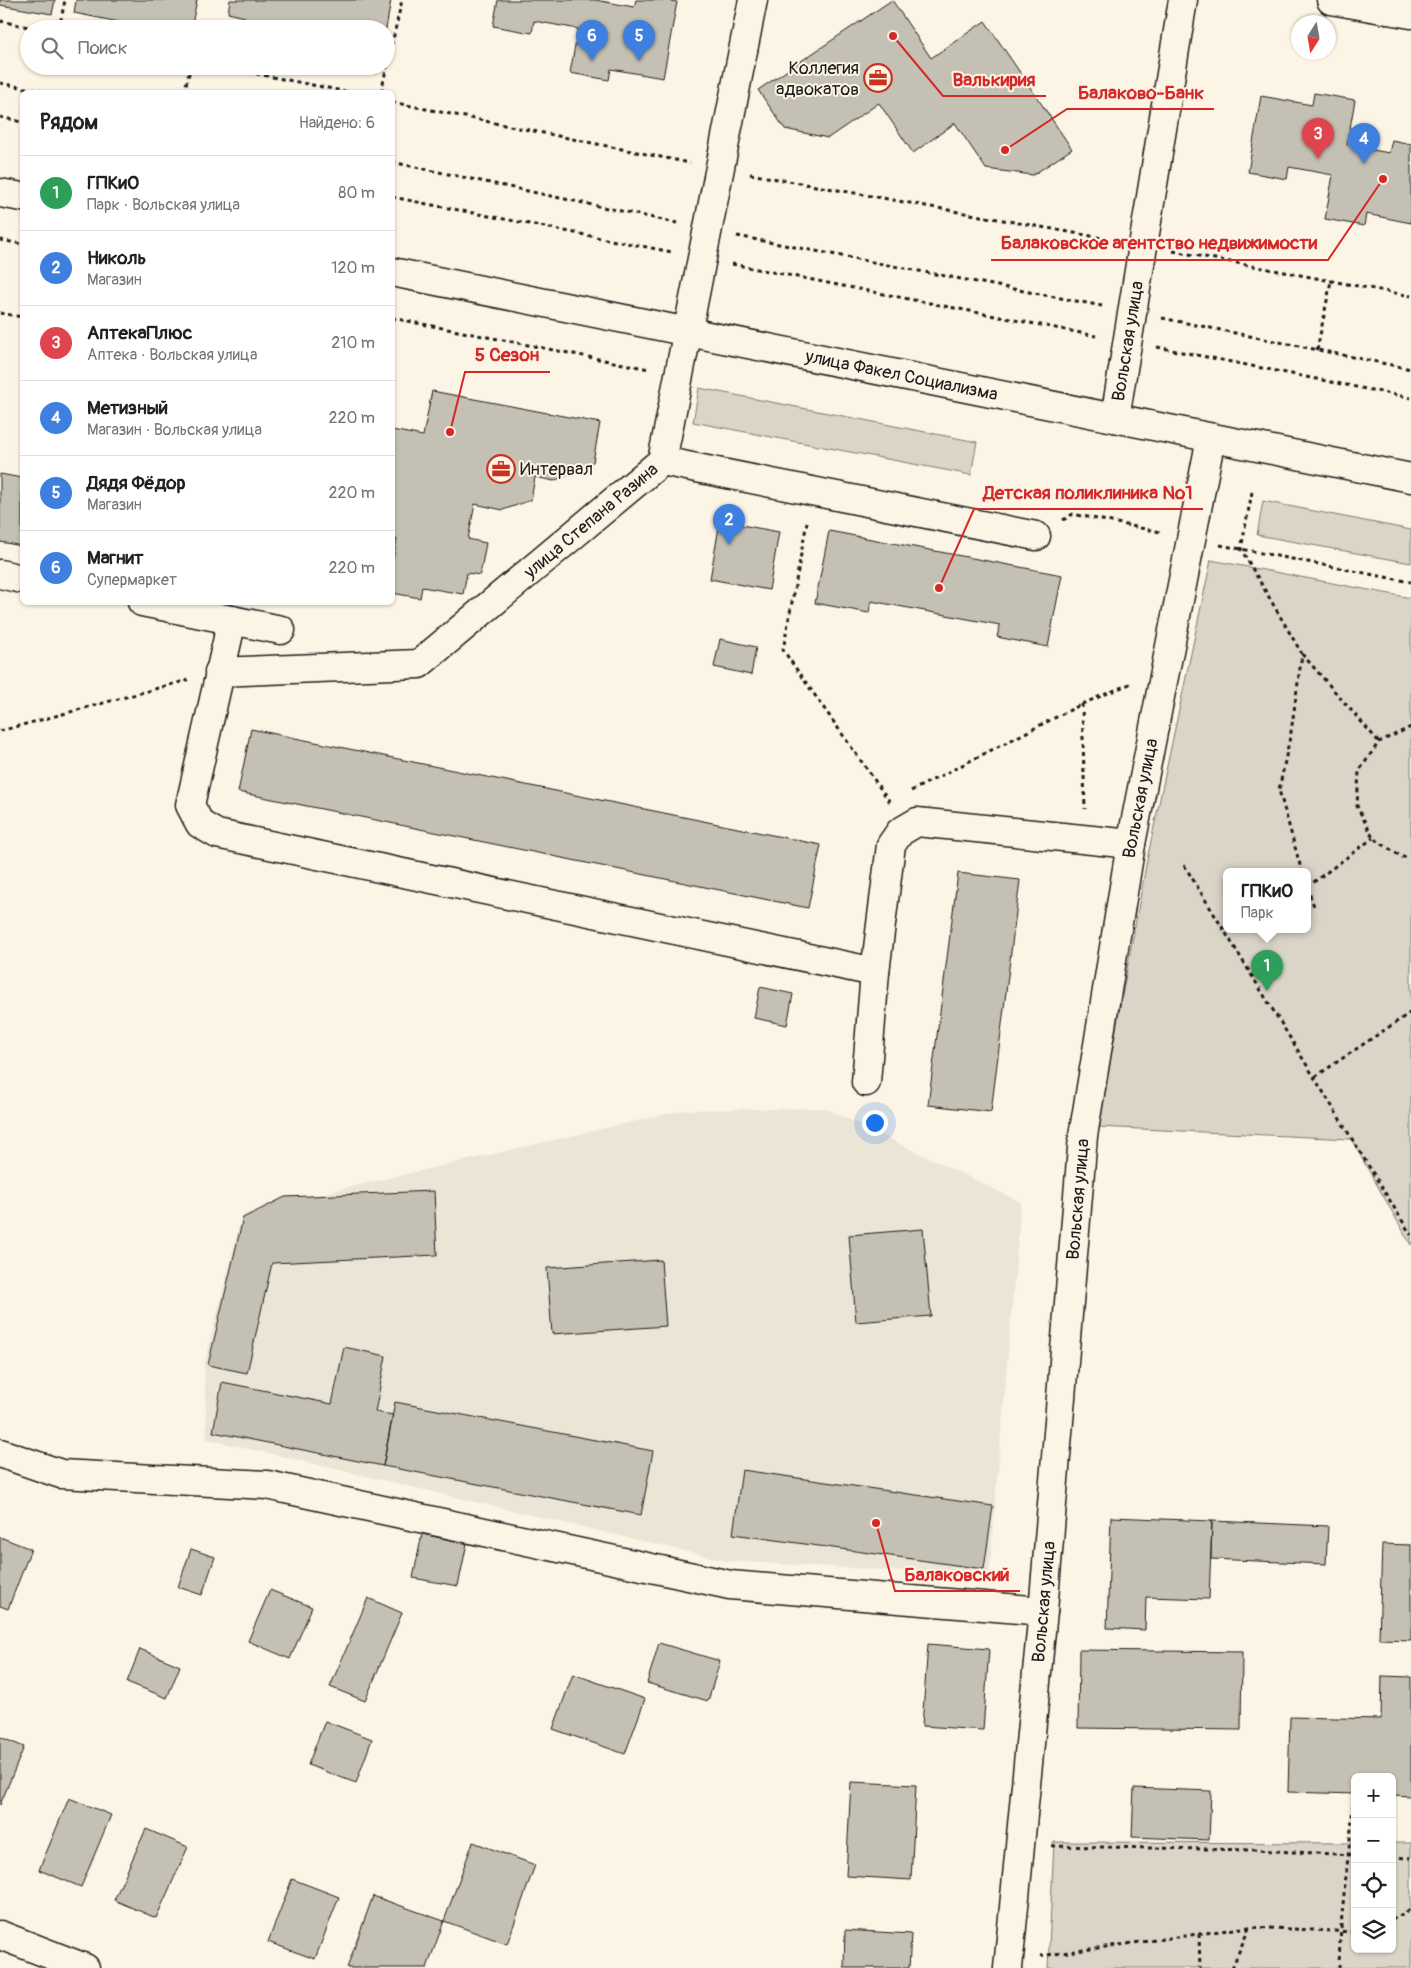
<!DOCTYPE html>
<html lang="ru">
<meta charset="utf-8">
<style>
:root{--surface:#fff;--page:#f6f6f6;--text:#202124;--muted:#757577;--line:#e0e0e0;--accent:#0b8043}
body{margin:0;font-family:Pangolin,sans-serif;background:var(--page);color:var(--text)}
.controls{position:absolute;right:15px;bottom:15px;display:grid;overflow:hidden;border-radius:8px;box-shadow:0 1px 4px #0004}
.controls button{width:45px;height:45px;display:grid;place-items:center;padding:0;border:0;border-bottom:1px solid var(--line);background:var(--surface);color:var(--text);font:25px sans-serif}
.compass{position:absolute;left:1291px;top:15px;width:45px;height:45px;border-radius:50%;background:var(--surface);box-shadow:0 1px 4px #0004;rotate:191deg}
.you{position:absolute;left:874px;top:1122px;width:18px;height:18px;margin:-12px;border:4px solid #fff;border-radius:50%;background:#1a73e8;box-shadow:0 0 0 8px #1a73e833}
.badge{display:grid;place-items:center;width:32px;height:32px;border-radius:50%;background:var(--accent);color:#fff;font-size:16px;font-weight:700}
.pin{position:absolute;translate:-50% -41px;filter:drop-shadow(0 1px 2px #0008)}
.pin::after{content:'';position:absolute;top:26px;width:18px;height:15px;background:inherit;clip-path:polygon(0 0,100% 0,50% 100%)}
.popup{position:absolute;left:1223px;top:868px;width:88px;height:65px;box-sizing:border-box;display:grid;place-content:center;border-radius:8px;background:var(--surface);filter:drop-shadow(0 1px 4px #0005);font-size:16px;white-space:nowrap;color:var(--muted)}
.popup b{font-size:19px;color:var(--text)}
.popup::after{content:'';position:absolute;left:50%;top:100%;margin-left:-10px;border:10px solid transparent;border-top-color:var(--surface)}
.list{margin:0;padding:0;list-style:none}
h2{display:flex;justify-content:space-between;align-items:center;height:65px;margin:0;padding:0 20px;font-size:21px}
h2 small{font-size:16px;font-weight:400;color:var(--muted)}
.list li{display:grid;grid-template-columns:32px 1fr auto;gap:15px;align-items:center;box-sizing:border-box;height:75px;padding:0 20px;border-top:1px solid var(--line)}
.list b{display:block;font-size:19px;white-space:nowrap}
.list p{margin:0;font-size:16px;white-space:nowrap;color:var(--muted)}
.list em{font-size:16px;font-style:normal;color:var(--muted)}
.icon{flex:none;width:28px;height:28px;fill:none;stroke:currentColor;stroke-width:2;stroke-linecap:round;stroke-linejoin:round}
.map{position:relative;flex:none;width:1411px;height:1968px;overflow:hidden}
.search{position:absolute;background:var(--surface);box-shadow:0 1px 4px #0004;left:20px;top:20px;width:375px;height:55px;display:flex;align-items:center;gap:12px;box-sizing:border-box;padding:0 18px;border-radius:28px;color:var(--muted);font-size:19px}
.panel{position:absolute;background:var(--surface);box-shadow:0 1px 4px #0004;left:20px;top:90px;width:375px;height:515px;border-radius:8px}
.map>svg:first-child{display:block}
</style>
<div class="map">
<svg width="1411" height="1968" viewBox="0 0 1411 1968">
<rect width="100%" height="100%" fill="#fcf5e5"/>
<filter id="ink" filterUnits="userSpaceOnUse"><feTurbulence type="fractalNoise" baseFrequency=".02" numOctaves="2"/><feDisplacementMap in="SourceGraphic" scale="10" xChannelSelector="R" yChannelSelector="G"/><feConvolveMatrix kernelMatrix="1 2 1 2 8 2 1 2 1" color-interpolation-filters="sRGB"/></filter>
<g filter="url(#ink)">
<path fill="#ebe5d6" d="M825,1108L1021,1202L989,1576L727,1561L207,1439L204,1366L242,1215L289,1201L684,1110Z"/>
<path fill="#dbd5c8" stroke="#7c7872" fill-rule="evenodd" d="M699,388L977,442L971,475L693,422Z
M1263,501L1411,530V563L1257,535Z
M1211,560L1411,598V1245L1351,1139L1098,1127L1148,855ZM1227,872H1307V930H1227Z
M1054,1842L1355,1843V1949H1392V1843H1411V1968H1048Z"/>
<path fill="#c4c0b3" stroke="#1c1c1c" d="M0,0H55L52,14L0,5Z
M76,0H197L191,29H154L74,13Z
M230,0H391L386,29H243L245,17L228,13Z
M498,0H595L634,7L636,0H666L677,2L663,78L611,69L609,80L570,73L578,29L534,21L532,33L493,26Z
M892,0L931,58L985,21L1072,149L1033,175L986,169L955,123L913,153L879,103L828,138L785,129L758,90Z
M344,66H378L377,73Z
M1314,93L1355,100L1347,145L1389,153L1392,140L1411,144V223L1366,214L1364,226L1325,219L1333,175L1289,167L1287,179L1248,172L1261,96L1312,105Z
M432,391L600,423L593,462L554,481L535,477L531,500L503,510L475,504L468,539L486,543L480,575L467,573L463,594L422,587L420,598L392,593V564L397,538L392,537V430L423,436Z
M0,474L22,478V546L0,542Z
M720,521L779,532L769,590L710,579Z
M829,531L1062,575L1048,647L997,637L1000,625L871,601L869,613L815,603Z
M720,639L756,647L751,675L714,667Z
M251,729L821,845L808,908L238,792Z
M958,873L1020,880L991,1112L928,1105Z
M760,987L793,994L787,1025L754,1018Z
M434,1191L437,1255L272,1263L247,1373L208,1365L243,1218L285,1197Z
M923,1229L931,1316L856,1322L849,1235Z
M661,1260L666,1326L552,1334L547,1268Z
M344,1347L386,1356L375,1412L393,1415L383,1466L213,1432L222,1382L332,1404Z
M395,1402L653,1451L641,1515L383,1466Z
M742,1470L993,1506L984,1569L733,1534Z
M1111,1517L1212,1521L1209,1599L1146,1597L1145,1630L1107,1628Z
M1212,1521L1328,1526L1326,1564L1211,1559Z
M422,1534L467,1543L458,1586L413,1578Z
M0,1537L31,1549L8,1609L0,1606Z
M1382,1544L1411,1545V1640L1379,1639Z
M191,1549L215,1557L202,1595L178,1587Z
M270,1590L312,1607L290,1659L248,1641Z
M368,1598L402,1613L365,1701L330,1687Z
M659,1643L720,1661L708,1701L647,1683Z
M928,1644L989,1649L983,1730L922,1726Z
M140,1649L180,1666L167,1698L127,1682Z
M1079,1650L1242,1652L1241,1730L1078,1728Z
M573,1674L645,1699L625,1754L553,1729Z
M1382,1676L1411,1677V1796L1392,1795V1777H1355V1794L1288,1792L1290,1717L1381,1719Z
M325,1721L372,1739L356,1783L308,1765Z
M0,1737L24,1747L0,1805Z
M851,1782L916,1785L911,1880L846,1876Z
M1134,1788L1211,1791L1209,1840L1132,1837Z
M69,1798L111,1815L81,1887L39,1870Z
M146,1829L188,1847L156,1918L114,1900Z
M473,1842L535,1865L507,1944L444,1921Z
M292,1879L339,1897L315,1959L268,1942Z
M373,1896L444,1921L427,1968H347Z
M845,1930L911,1934L909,1968H844Z"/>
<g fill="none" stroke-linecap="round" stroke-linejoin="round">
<defs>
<g id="minor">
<path d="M1331,0L1411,14"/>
<path id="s1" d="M1115,418L1183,0"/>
<path d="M662,461L1036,536"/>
<path d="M0,574L22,579"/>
<path d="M142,602L281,630"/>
<path d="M232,620L190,805L200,824L217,834L875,972"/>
<path id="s2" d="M219,672L419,664L662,461L753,0"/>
<path d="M866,1082L875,972L891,845L900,832L917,822L1131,844"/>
<path d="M0,1453L61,1474L267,1485L730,1585L1043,1611"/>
<path d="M0,1935L85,1968"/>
<path id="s3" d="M1008,1968L1043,1611L1083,1136L1131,844L1211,438"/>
</g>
<g id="major">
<path d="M0,193L22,197"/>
<path id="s4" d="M392,272L1411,478"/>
</g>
</defs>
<use href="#minor" stroke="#1c1c1c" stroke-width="31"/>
<use href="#major" stroke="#1c1c1c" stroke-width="31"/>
<path stroke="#1c1c1c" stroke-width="3" stroke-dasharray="4 4" stroke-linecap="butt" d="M0,21L38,29
M59,29L65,0
M217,66L348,92
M0,83L45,92
M184,92L191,66
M381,92L402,0
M392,102L690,163
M0,117L22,122
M392,162L677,223
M750,174L1113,240
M392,197L672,252
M737,236L1102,306
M0,240L22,244
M1173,251L1411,296
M732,264L1096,336
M0,313L22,317
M392,318L649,369
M1162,318L1411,369
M1157,347L1411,398
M1317,350L1331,281
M1252,492L1241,549L1302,654L1291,732L1279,790L1302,872
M1063,520L1073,514L1160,532
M807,522L783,650L890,802
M1220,545L1411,582
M1302,654L1379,742
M1082,704L1085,809
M1411,727L1379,742L1359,771L1357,806L1373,838L1402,857H1411
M0,731L188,680
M911,791L1082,704L1132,683
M1184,865L1411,1235
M1307,887L1373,838
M1307,887L1315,909
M1315,1077L1411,1012
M1052,1846L1254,1850L1355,1855
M1392,1857L1411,1858
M1392,1920L1411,1909
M1199,1934L1200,1968
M1040,1956L1249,1927L1355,1932
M1232,1968L1249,1928
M1339,1968C1340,1910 1350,1852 1354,1794"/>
<use href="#minor" stroke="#fcf5e5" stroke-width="28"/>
<use href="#major" stroke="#fcf5e5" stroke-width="28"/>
</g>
</g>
<defs>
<symbol id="office-ring" viewBox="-11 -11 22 22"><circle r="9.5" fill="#fcf5e5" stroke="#c8321e" stroke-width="1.5"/><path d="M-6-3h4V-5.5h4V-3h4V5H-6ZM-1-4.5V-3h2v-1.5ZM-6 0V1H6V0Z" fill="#c8321e"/></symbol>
</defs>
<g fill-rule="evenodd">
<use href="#office-ring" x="862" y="62" width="32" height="32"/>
<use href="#office-ring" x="485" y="453" width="32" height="32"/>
</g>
<g text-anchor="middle" stroke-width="4" stroke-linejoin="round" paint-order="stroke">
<g font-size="18" fill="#1c1c1c" stroke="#fcf5e5" text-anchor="end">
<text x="859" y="74">Коллегия<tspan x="859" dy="21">адвокатов</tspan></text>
<text x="520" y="475" text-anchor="start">Интервал</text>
</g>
<g font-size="18" fill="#1c1c1c" stroke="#fcf5e5">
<text dy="6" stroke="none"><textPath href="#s1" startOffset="78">Вольская улица</textPath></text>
<text dy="6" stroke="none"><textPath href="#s4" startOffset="520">улица Факел Социализма</textPath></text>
<text dy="6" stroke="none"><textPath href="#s2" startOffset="424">улица Степана Разина</textPath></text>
<text dy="6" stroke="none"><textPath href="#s3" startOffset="1178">Вольская улица</textPath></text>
<text dy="6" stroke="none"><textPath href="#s3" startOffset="772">Вольская улица</textPath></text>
<text dy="6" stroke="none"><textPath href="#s3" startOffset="368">Вольская улица</textPath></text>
</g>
</g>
<path fill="none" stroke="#d62828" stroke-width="2" d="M893 36L943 96H1046M1005 150L1067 109H1214M1383 179L1328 260H991M450 432L465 372H550M939 588L974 509H1203M876 1523L895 1591H1020"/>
<g fill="#d62828" stroke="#fcf5e5" stroke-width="2">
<circle cx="893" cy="36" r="5"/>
<circle cx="1005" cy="150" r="5"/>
<circle cx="1383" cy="179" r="5"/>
<circle cx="450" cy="432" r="5"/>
<circle cx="939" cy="588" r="5"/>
<circle cx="876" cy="1523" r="5"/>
</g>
<g font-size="19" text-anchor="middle" font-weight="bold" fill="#d62828" stroke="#fcf5e5" stroke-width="4" stroke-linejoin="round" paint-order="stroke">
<text x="994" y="86">Валькирия</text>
<text x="1141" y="99">Балаково-Банк</text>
<text x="1159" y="249">Балаковское агентство недвижимости</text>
<text x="507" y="361">5 Сезон</text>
<text x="1088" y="499">Детская поликлиника №1</text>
<text x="957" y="1581">Балаковский</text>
</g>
</svg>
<div class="controls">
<button>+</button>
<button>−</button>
<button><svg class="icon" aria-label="locate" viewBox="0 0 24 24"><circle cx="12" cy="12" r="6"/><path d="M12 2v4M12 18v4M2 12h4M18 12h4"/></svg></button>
<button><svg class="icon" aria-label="layers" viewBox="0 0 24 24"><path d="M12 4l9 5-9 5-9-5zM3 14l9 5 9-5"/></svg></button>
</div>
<svg class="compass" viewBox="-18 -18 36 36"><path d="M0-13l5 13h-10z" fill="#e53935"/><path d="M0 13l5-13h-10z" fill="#757577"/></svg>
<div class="you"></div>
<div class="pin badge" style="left:1267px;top:991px;background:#2e9e5b">1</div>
<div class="popup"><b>ГПКиО</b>Парк</div>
<div class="pin badge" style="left:729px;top:545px;background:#3f7fe0">2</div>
<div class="pin badge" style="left:1318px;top:159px;background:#e0444e">3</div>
<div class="pin badge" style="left:1364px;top:164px;background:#3f7fe0">4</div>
<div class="pin badge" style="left:639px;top:61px;background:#3f7fe0">5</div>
<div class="pin badge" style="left:592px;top:61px;background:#3f7fe0">6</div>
<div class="search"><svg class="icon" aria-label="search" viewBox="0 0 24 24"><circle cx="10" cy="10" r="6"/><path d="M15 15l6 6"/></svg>Поиск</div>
<section class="panel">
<h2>Рядом<small>Найдено: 6</small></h2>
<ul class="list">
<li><span class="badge" style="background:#2e9e5b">1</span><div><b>ГПКиО</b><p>Парк · Вольская улица</p></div><em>80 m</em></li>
<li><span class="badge" style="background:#3f7fe0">2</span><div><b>Николь</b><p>Магазин</p></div><em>120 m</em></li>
<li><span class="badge" style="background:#e0444e">3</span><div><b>АптекаПлюс</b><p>Аптека · Вольская улица</p></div><em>210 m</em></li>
<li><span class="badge" style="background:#3f7fe0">4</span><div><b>Метизный</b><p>Магазин · Вольская улица</p></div><em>220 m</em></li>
<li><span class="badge" style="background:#3f7fe0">5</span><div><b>Дядя Фёдор</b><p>Магазин</p></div><em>220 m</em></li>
<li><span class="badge" style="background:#3f7fe0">6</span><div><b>Магнит</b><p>Супермаркет</p></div><em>220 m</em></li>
</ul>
</section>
</div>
